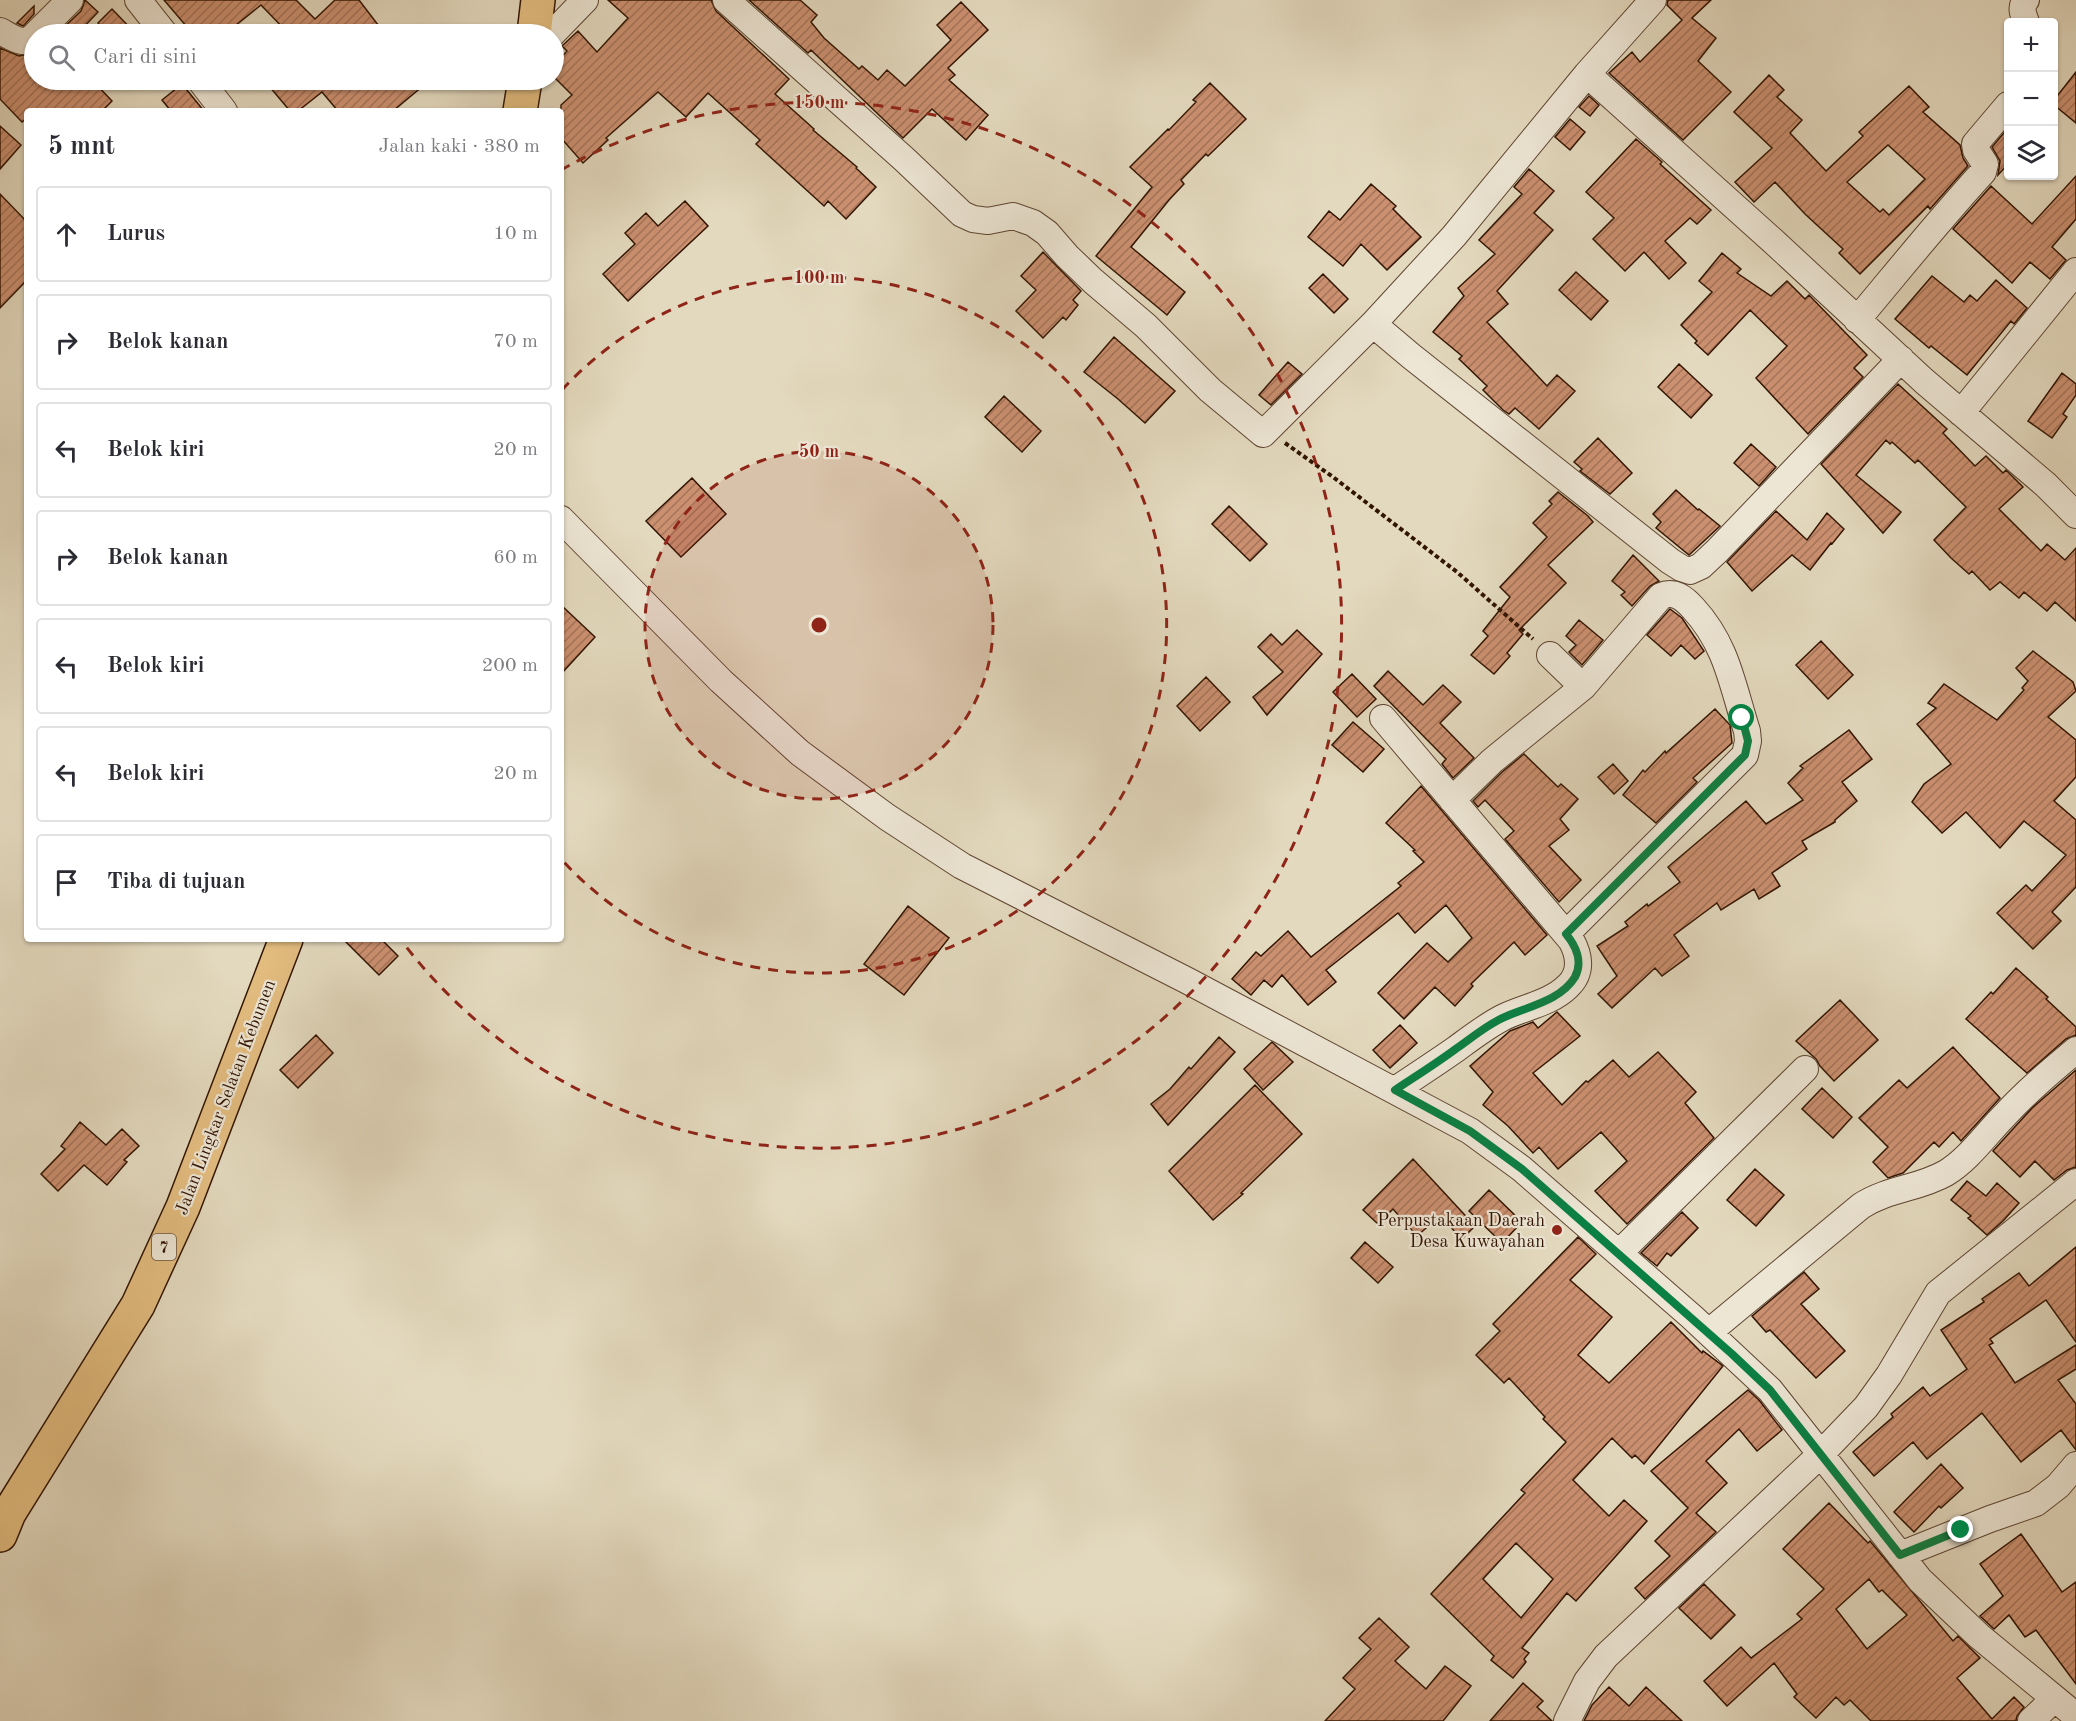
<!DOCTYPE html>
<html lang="id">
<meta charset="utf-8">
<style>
:root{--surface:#fff;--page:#f7f7f7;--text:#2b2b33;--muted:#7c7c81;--line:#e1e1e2}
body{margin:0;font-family:"Old Standard TT",serif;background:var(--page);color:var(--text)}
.controls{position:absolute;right:18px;top:18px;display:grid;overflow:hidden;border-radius:6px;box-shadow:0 2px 4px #0004}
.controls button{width:54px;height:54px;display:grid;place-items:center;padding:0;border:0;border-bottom:2px solid var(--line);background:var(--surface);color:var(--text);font:30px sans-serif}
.stop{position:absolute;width:18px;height:18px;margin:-14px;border:4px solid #0b8043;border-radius:50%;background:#fff}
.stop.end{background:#0b8043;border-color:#fff;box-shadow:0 2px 6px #0008}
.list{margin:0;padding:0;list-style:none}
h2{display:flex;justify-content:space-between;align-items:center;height:78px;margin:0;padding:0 24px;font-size:26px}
h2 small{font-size:20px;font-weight:400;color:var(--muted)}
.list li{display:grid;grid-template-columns:39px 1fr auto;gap:18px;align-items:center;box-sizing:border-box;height:96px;margin:0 12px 12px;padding:0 12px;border:2px solid var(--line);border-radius:6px}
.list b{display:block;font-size:22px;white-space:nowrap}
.list em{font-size:20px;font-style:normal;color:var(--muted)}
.icon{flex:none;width:33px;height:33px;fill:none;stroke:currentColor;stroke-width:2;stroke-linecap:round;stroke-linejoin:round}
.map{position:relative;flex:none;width:2076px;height:1721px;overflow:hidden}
.search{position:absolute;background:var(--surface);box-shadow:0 2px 4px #0004;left:24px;top:24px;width:540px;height:66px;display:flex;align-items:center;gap:15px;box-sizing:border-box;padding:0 21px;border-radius:33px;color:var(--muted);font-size:22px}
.panel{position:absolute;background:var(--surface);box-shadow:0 2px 4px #0004;left:24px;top:108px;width:540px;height:834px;border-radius:6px}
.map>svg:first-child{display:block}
</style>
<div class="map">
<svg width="2076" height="1721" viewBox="0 0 2076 1721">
<defs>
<pattern id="building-hatch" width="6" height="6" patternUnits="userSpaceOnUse" patternTransform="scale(1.5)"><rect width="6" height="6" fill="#cb9070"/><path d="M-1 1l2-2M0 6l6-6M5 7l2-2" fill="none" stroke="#a5745a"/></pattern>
</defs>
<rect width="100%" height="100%" fill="#e3d9be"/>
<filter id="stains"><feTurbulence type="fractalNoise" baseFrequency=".00333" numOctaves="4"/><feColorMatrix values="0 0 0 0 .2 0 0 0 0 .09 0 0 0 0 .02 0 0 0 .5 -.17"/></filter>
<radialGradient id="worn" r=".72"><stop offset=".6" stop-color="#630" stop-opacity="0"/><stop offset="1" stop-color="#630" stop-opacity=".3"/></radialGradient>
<path fill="url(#building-hatch)" stroke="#321402" stroke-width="1.5" fill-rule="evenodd" d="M85,0L98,12L77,34H65L61,30L81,11Z
M164,0H296L315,19L335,0H359L385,34H289L261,5L225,34H193Z
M608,0H711L716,11L789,79L775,94L814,129L813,130L857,167L856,168L876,187L846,219L828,201L824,206L756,144L760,140L708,93L686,117L658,92L606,138L608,140L583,163L561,138V105L572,95L554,77V65L567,51L562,46L578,31L597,52L628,18Z
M749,0H800L817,15L811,22L824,38L859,69L862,66L878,80L887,70L905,86L951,40L937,25L961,2L988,30L948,68L955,75L949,80L988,115L966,140L932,109L903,138L811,50L808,53Z
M1668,0H1711L1692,18L1716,38L1698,61L1731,92L1683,140L1609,73L1632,52L1640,62L1682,20L1667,5Z
M34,6V14L25,24L23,26L17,23Z
M112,9L136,34H110L98,23Z
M0,48L19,56L34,53V80H92L112,101L102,111H27V118L22,122L0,99Z
M2076,72V123L2054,105V100Z
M1769,75L1784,90L1777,97L1802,120L1790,133L1826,171L1863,136L1859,132L1909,86L1929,107L1923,112L1960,145L1963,158L1968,166L1930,209L1928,206L1860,274L1839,253L1843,249L1805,214L1775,182L1754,202L1735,182L1772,148L1734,112ZM1888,145L1925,179L1889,215L1883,209L1880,212L1847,182Z
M264,80H430L393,111H338L322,92L298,111H290Z
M1210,83L1246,119L1208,156L1206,154L1181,180L1184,184L1169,200L1131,247L1185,292L1167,315L1096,256L1152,187L1130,167L1168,129L1169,130L1196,102L1193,100Z
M182,84L204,111H171L162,100Z
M1589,96L1599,105L1590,116L1579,107Z
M1570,119L1585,132L1570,150L1555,137Z
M0,126L21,145L0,169Z
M2008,128V164L1998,175L2000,161L1992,147Z
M1636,139L1662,162L1660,164L1711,210L1697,224L1690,218L1665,241L1686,263L1669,279L1644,252L1625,271L1593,239L1614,218L1586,192Z
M1529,169L1554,191L1534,213L1553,230L1497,291L1508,304L1487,322L1547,386L1557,375L1575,391L1539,429L1515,408L1509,414L1503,410L1483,390L1487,386L1459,359L1462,356L1433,332L1464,296L1458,288L1495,254L1479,240L1522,194L1514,187Z
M2076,176V219L2052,247L2066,260L2050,279L2030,262L2012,283L1953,229L1991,186L2032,224Z
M1371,184L1396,206L1393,209L1421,237L1387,270L1361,244L1343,266L1308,237L1329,211L1340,220Z
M0,194L27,222V280L0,308Z
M685,201L708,226L628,301L603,274L635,244L625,233L646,213L658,226Z
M1043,252L1081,291L1073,300L1078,305L1066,320L1063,317L1043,338L1016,311L1036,290L1021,276Z
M1722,253L1741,269L1737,273L1771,296L1787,281L1805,299L1809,295L1867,355L1854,368L1863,377L1808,434L1756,378L1787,346L1750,310L1708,355L1695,343L1697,341L1681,325L1712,292L1699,281Z
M1576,272L1608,301L1591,320L1559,290Z
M1323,274L1348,299L1334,313L1309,288Z
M1932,276L1964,302L1970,295L1977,301L1996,280L2027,308L2014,324L2011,321L1967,375L1931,346L1929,348L1895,319Z
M1114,337L1175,391L1145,423L1118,399L1084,372Z
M1288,362L1302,374L1271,405L1259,395Z
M1679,364L1712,395L1691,418L1658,387Z
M2062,373L2076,384V395L2063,414L2067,417L2052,438L2028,421Z
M1898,384L1947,429L1943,433L1975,466L1986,456L2003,473L2006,470L2023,487L1999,509L2041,551L2047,544L2065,560L2076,548V621L2055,602L2047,611L2024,592L2019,598L2000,582L1990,590L1972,571L1969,574L1951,558L1934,540L1966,507L1918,460L1915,463L1892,442L1890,444L1886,440L1856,475L1901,512L1883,533L1821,464Z
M1004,396L1041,431L1022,452L985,417Z
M1598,438L1632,473L1610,494L1580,471L1582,469L1574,462Z
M1751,444L1776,467L1759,486L1734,463Z
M692,478L726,514L681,557L646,521Z
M1676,490L1698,510L1699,509L1720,526L1689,555L1656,528L1661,522L1653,514Z
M1558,492L1588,516L1593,522L1548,565L1566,583L1519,630L1523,634L1507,653L1510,656L1494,674L1471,655L1488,636L1483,631L1510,597L1500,587L1547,537L1533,523L1552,504L1549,501Z
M1229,506L1267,544L1250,561L1212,524Z
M1776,511L1807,540L1827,513L1844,529L1832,544L1831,543L1810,570L1792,555L1752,591L1727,562Z
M1633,555L1659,581L1650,586L1632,606L1621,595L1625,592L1612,581Z
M561,605L595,637L561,674Z
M1670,609L1682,618L1704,651L1695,659L1681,645L1671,656L1647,635Z
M1579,620L1603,640L1582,665L1569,652L1576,645L1566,636Z
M1297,630L1322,654L1267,715L1253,697L1283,672L1258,647L1271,634L1282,645Z
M1821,641L1853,675L1828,699L1796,665Z
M2033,651L2073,682L2076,691L2048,717L2076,740V777L2054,801L2076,820V887L2052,912L2061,921L2033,949L1997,913L2026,885L2032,891L2066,855L2024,821L2000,848L1966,812L1942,833L1912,802L1924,784L1951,764L1917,724L1936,708L1928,703L1944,684L1997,720L2024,690L2022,688L2028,681L2016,668Z
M1388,671L1423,705L1443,685L1461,702L1440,723L1474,758L1453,778L1442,764L1446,759L1374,686Z
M1352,674L1376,699L1357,717L1333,692Z
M1206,677L1230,702L1200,731L1177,706Z
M1715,709L1730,725L1732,743L1693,778L1697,782L1656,823L1623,795L1643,770L1645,772L1665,751L1666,753Z
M1353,722L1384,749L1363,772L1332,745Z
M1849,730L1872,759L1842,782L1857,801L1835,820V822L1802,841L1807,849L1772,873L1780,886L1759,899L1754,889L1721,910L1717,903L1674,935L1689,956L1662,976L1655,968L1612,1008L1598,994L1617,976L1597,946L1628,926L1625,922L1647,904L1648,906L1680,882L1668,867L1746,801L1766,824L1803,800L1788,783L1803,768L1800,766Z
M1524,754L1558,787L1561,784L1578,799L1560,819L1569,830L1549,846L1581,880L1559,902L1505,839L1514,831L1485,800L1478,807L1473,801L1502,772Z
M1613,764L1628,781L1614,794L1598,777Z
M1421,786L1547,935L1525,955L1514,942L1471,984L1473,986L1455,1006L1435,987L1404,1019L1378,993L1427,943L1448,962L1472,938L1446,905L1415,933L1398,913L1326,970L1336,982L1308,1005L1282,975L1272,987L1264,980L1251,995L1232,979L1256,952L1261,956L1288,931L1311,957L1401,886L1398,883L1424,862L1413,851L1415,850L1386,823Z
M908,906L949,938L904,995L864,964Z
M343,939H381L398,956L379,975Z
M2016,968L2048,997L2046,999L2076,1027V1035L2066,1039L2027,1073L1966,1019L1991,992L1993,994Z
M1840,1000L1878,1040L1834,1081L1820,1066L1816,1059L1796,1041Z
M1557,1012L1580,1036L1533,1073L1562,1105L1586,1081L1588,1082L1613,1060L1629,1077L1658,1052L1696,1092L1685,1103L1714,1138L1627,1224L1595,1191L1627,1161L1601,1132L1558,1169L1539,1147L1533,1153L1508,1126L1483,1105L1493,1092L1470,1066L1510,1031L1533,1022L1538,1028Z
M1400,1025L1417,1043L1390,1068L1373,1050Z
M316,1035L333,1053L298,1088L280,1070Z
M1219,1037L1235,1052L1168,1125L1151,1104L1170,1089L1189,1067L1191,1069Z
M1272,1042L1293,1062L1263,1090L1244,1069Z
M1953,1047L2000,1098L1961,1141L1953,1132L1939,1147L1934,1142L1903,1173L1888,1178L1873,1162L1888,1147L1859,1118L1899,1080L1907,1088Z
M2076,1070V1167L2067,1170L2054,1180L2035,1161L2020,1177L1993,1151L2032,1108Z
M1255,1085L1302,1134L1241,1193L1243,1194L1213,1220L1169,1171Z
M1822,1088L1852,1117L1833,1138L1802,1109Z
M80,1122L106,1145L122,1129L139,1146L124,1160L127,1162L107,1185L84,1165L58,1191L41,1174L65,1149L61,1146Z
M1413,1159L1475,1226L1462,1239L1440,1216L1417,1236L1393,1209L1378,1224L1363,1210Z
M1755,1169L1784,1195L1756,1226L1727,1200Z
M1967,1181L1986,1196L1997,1183L2019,1203L2003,1221L1987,1235L1968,1218L1971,1216L1951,1200Z
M1489,1190L1522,1222L1502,1243L1469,1211Z
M1682,1212L1698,1228L1671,1256L1667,1253L1657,1266L1641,1253Z
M1578,1237L1596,1254L1570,1280L1612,1317L1578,1355L1609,1383L1671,1322L1702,1353L1703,1351L1723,1366L1644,1464L1635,1455L1632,1458L1612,1438L1573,1480L1609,1516L1624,1500L1647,1521L1576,1601L1567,1593L1522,1648L1529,1653L1524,1659L1526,1662L1513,1678L1491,1660L1494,1656L1431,1594L1525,1493L1521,1490L1566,1442L1543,1419L1545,1417L1509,1378L1504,1383L1476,1355L1500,1331L1493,1324ZM1516,1543L1553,1579L1521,1618L1483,1579Z
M1365,1242L1393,1267L1378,1283L1351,1258Z
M2076,1247V1342L2046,1300L1990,1339L1993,1343L1989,1345L2015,1383L2076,1345V1369L2058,1380L2076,1404V1450L2061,1430L2021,1462L1982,1413L1927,1459L1913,1442L1874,1476L1853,1452L1893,1417L1891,1414L1923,1387L1930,1396L1967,1369L1941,1330L1984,1302L1982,1299L2019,1273L2029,1286Z
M1804,1272L1819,1289L1801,1304L1845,1351L1816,1378L1770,1330L1766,1332L1752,1316Z
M1748,1390L1759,1400L1782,1430L1757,1451L1739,1429L1706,1461L1727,1483L1696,1513L1716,1532L1645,1599L1635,1588L1670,1556L1655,1541L1688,1508L1651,1471Z
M1941,1464L1963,1488L1941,1508L1939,1506L1914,1532L1894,1512Z
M1829,1503L1868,1543L1870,1541L1953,1641L1958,1636L1980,1658L1957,1678L1992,1719L2014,1697L2024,1707L2017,1716L2016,1721H1871L1850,1700L1844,1705L1836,1697L1816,1718L1794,1697L1797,1694L1774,1663L1727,1706L1704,1681L1741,1647L1751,1658L1802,1619L1797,1614L1824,1589L1783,1549ZM1869,1579L1879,1592L1882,1590L1907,1615L1867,1649L1836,1609Z
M2021,1534L2062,1592L2076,1582V1684L2036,1630L2025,1637L2009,1615L1994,1629L1980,1616L2003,1596L1980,1564Z
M1704,1584L1735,1615L1711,1639L1679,1608Z
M1379,1618L1409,1647L1395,1661L1426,1689L1445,1666L1471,1686L1443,1721H1325L1355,1689L1343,1678L1371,1649L1359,1638Z
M1523,1683L1543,1701L1537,1707L1552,1721H1490Z
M1609,1687L1629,1706L1646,1687L1682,1721H1584L1592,1705Z"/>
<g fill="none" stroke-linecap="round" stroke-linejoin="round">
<defs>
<path id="street" d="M138,0L165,34
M726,0L904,159L962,214L973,219L988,221L1013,216L1033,223L1047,233L1067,256L1093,281L1146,326L1210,390L1263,434L1373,324
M1653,0L1587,74L1454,236L1373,324L1411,356L1670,561L1681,568L1690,571L1701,566L1717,551L1901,359
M2026,22C2023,14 2020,7 2026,0
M0,31C12,37 23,47 34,36
M36,34L70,0
M552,34L585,0
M1587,74L1773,241L1924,381L2046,485L2076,515
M200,80L224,111
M1857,320C1899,270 1939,220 1983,172L1985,164L1976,150L1975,144L2008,105
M1961,413L2076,271
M561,519L721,681L800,753L887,817L962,866L1188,981L1470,1131L1522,1169L1692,1317L1770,1390L1920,1580L1979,1636L2076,1716
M1550,655L1583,687
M1383,718L1571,940C1580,956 1582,973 1568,986C1550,1004 1523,1007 1502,1018C1485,1027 1471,1038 1456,1049C1436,1063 1416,1076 1395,1090
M1452,800L1492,761L1583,687L1661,596C1674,590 1684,598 1693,608C1727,645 1732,684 1747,731L1748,741L1745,755L1566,934
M1619,1253L1805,1069
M1709,1332L1861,1206C1889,1188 1918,1189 1946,1173C1969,1159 1986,1134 2005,1115C2027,1091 2051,1071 2076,1050
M1900,1555L1990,1519L2036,1503L2058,1486L2076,1465
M1567,1721L1587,1681L1606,1656L1820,1455L1866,1407L1889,1375L1938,1293L2076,1182
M2031,1721L2054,1699"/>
<path id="highway" d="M534,34L538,0
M520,111L525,80
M0,1535L9,1513L138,1305L183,1207L286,939"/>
</defs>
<use href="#street" stroke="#5e4531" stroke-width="28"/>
<use href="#highway" stroke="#321402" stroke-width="36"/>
<path stroke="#321402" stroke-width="4" stroke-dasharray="4.5 3" stroke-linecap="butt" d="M1285,443L1333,477L1457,572L1533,639"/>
<use href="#street" stroke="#ede6d5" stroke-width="26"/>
<use href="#highway" stroke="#e2bc7f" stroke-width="33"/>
</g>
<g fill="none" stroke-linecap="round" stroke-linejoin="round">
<path stroke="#0b8043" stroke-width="8" d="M1742,718L1748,741L1745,755L1566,934C1576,946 1583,962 1575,977C1561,1000 1530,1006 1507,1016C1489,1023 1473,1037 1457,1048C1437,1063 1416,1076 1395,1090L1470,1131L1522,1169L1732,1354L1770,1390L1900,1555L1961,1530"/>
</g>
<circle cx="819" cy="625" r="174" fill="#8f2418" fill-opacity=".12"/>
<g fill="none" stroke="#8f2418" stroke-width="3" stroke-dasharray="10 8">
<circle cx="819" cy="625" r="174"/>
<path d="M562 390A348 348 0 1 1 562 860"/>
<path d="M561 170A523 523 0 1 1 401 940"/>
</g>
<circle fill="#8f2418" stroke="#ede6d5" stroke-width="2" cx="1557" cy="1230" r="6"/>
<g text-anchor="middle" stroke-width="4.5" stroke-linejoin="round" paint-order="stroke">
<rect fill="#ede6d5" stroke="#6a5341" stroke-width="1.5" x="152" y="1234" width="24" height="26" rx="4.5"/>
<g font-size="16" font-weight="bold" fill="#321402">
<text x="164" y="1253">7</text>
</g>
<g font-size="18" fill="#321402" stroke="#ede6d5">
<text transform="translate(225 1097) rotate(-69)" y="6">Jalan Lingkar Selatan Kebumen</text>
</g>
<g font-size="18" fill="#321402" stroke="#ede6d5" text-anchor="end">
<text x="1545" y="1226">Perpustakaan Daerah<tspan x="1545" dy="21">Desa Kuwayahan</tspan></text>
</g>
</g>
<circle cx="819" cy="625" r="9" fill="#8f2418" stroke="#ede6d5" stroke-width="3"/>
<g font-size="18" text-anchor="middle" font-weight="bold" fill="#8f2418" stroke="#ede6d5" stroke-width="4.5" stroke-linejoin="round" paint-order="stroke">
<text x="819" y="108">150 m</text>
<text x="819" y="283">100 m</text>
<text x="819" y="457">50 m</text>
</g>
<rect width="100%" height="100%" filter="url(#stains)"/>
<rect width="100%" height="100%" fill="url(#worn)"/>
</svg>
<div class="controls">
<button>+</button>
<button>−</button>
<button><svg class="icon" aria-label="layers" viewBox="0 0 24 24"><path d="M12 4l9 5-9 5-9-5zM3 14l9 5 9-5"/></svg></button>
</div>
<div class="stop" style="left:1742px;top:718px"></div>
<div class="stop end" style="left:1961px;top:1530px"></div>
<div class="search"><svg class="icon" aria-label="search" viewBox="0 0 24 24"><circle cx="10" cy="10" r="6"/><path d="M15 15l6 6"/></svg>Cari di sini</div>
<section class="panel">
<h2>5 mnt<small>Jalan kaki · 380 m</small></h2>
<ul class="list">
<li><svg class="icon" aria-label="ahead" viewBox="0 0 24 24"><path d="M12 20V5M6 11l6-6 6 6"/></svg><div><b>Lurus</b></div><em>10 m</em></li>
<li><svg class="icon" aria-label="right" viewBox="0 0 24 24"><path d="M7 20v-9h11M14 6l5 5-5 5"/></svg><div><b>Belok kanan</b></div><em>70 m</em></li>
<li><svg class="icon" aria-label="left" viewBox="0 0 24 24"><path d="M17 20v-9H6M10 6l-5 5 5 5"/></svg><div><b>Belok kiri</b></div><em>20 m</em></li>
<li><svg class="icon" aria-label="right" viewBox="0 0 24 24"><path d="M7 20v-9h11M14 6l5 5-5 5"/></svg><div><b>Belok kanan</b></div><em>60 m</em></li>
<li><svg class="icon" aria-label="left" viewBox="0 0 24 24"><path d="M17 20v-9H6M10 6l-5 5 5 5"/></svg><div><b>Belok kiri</b></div><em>200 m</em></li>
<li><svg class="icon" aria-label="left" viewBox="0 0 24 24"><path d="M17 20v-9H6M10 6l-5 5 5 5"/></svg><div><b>Belok kiri</b></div><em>20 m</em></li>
<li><svg class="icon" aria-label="arrive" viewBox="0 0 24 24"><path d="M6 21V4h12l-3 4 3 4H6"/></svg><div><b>Tiba di tujuan</b></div></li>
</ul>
</section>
</div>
